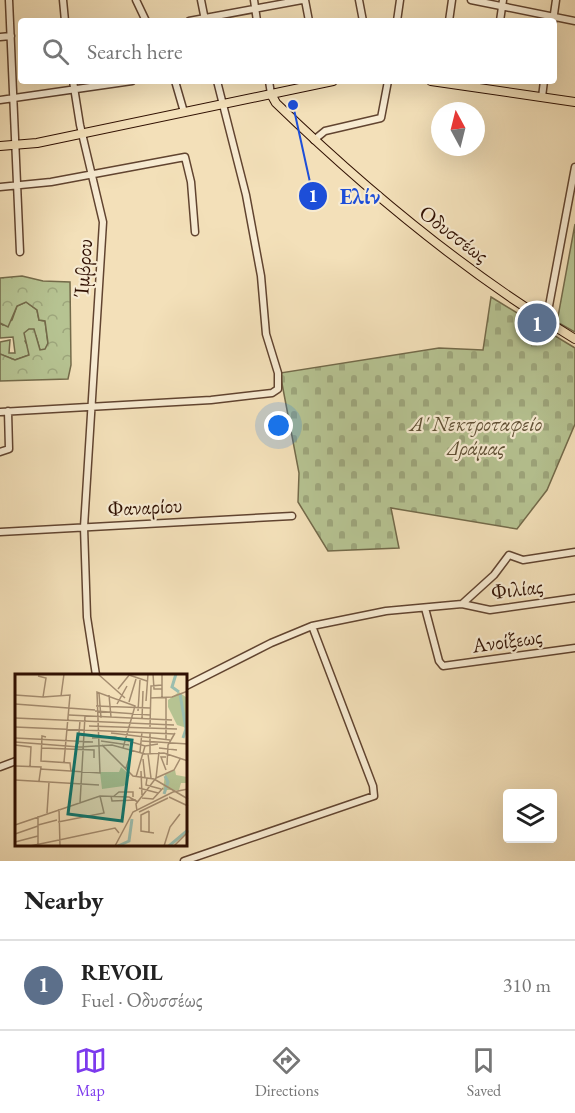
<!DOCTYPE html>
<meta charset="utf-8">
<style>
:root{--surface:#fff;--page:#f6f6f6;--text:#222;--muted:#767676;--line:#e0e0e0;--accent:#7c3aed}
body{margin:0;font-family:"EB Garamond",serif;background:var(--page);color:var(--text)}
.controls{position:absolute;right:18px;bottom:18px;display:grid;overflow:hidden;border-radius:6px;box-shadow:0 6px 24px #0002}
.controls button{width:54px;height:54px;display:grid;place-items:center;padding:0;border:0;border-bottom:2px solid var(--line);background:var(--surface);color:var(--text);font:30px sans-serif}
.compass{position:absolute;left:431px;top:102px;width:54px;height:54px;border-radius:50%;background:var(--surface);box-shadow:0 6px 24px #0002;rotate:353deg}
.you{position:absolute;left:279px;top:426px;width:21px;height:21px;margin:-15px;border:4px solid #fff;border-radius:50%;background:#1a73e8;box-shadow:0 0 0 9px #1a73e833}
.badge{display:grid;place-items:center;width:39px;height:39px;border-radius:50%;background:var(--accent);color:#fff;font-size:20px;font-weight:700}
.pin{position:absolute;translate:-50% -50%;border:3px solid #fff;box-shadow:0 2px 6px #0006}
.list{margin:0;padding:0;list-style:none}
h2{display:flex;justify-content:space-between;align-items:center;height:78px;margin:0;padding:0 24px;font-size:26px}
h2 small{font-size:20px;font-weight:400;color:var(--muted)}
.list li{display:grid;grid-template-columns:39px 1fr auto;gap:18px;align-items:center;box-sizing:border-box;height:90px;padding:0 24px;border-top:2px solid var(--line)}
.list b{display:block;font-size:22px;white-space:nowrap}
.list p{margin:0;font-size:20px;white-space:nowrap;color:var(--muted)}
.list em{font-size:20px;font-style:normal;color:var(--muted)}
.icon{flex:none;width:33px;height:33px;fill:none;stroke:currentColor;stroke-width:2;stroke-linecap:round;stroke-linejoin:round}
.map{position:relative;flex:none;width:575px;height:861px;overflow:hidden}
.search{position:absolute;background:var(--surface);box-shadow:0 6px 24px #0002;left:18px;right:18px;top:18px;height:66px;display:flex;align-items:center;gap:15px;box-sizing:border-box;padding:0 21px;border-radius:6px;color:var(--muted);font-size:22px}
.sheet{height:168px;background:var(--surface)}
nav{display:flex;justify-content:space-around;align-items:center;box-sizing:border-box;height:84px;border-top:2px solid var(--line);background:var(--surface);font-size:16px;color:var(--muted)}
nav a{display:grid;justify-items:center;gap:3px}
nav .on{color:var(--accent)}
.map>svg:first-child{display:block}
</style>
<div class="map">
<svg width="575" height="861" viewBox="0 0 575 861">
<defs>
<pattern id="forest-crowns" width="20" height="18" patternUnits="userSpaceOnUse" patternTransform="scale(1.5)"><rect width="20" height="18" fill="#b6c392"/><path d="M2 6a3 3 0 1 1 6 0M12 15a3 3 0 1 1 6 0" fill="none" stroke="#9da67c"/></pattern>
<pattern id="cemetery-stones" width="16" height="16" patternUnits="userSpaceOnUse" patternTransform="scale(1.5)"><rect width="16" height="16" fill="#b6c392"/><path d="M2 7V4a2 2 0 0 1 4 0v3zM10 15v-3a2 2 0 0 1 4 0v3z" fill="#9da67c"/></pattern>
</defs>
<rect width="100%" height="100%" fill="#f3e0b9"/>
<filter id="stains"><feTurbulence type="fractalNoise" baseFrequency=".00333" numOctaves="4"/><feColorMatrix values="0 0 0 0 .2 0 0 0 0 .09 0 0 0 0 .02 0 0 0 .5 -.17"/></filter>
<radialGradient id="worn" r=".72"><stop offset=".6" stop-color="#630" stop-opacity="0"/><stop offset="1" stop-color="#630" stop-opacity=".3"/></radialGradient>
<path fill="#b6c392" stroke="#736a4a" stroke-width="1.5" d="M575,224V332L557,322Z
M26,302L37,310L39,320L45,321L48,344L45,350H40L36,336L25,341L29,348V355L15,360L0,354V342L10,340L9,353H15L13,337L0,338V323L3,325L12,320L17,306Z"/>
<path fill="url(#forest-crowns)" stroke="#736a4a" stroke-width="1.5" d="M22,276L43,281L70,282L71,365L68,379L0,381V354L15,360L29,355L24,333L29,329H34L40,350L45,349L48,343L45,321L39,320L37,310L26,302L17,306L8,327L0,323V278Z"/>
<path fill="url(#cemetery-stones)" stroke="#736a4a" stroke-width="1.5" d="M491,297L575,348V424L547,490L517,529L391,508L399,548L328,551L298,502L299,473L280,373L439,348L483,350Z"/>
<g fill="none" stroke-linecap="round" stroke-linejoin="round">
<defs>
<path id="minor" d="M9,0L20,252
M63,0L65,21
M136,0L146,21
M201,0L205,20
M254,0L257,21
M305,0L309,21
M359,0L363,21
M471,0L575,21
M189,21L302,0
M397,21L400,0
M449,21L452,0
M500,21L503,0
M553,21L556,0
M0,37L11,36
M73,81L80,125L103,222L84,527L87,617L96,675
M175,81L184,112
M269,81L271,94
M542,97L544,81
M0,100L132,81
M314,140L325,131L381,118L388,81
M0,187L51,182L185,157L191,182L195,232
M546,322L575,167
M0,412L211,400L272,393L278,389V373L266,334L261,276L246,195L217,81
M0,452L9,449L8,411
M0,532L292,516
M462,604L490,610L575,598
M425,608L439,661L443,666L575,648
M186,686L271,643L312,626L386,611L462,604L494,575L509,555L523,560L575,552
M0,767L16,761
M184,861L374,796L373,786L312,626"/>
<path id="major" d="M431,81L575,102
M271,94L276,103C368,192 466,273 575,339
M0,146L37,143L333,81"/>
</defs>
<use href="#minor" stroke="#614430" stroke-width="9"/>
<use href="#major" stroke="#301002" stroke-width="10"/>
<use href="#minor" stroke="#f7ebd2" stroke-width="6"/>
<use href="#major" stroke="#f3e0b9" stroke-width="8"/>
</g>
<g text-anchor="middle" stroke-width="4.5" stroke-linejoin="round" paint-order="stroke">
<g font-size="21" fill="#301002" stroke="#f7ebd2">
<text transform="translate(454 234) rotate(37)" y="7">Οδυσσέως</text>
<text transform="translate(83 268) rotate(-86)" y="7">Ίμβρου</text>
<text transform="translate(145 507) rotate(-3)" y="7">Φαναρίου</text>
<text transform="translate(517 589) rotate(-7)" y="7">Φιλίας</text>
<text transform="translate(507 641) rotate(-8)" y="7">Ανοίξεως</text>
</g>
<g font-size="21" font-style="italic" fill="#5f4f34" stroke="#f7ebd2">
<text x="476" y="431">Α' Νεκτροταφείο<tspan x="476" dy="24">Δράμας</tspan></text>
</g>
</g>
<g transform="translate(15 674)">
<rect width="172" height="172" fill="#f3e0b9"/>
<path d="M106,93L115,101L109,112L87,115L85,98H104Z" fill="#b6c392"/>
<path d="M164,18L172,24V54L162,51L153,33V26ZM160,96L161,101L172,103V109H166L164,116H148L150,100Z" fill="#b6c392"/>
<path fill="none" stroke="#9bbdae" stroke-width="3" d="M161,0L157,13L164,18M165,20L171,55L168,64M149,120L153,108L150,102M103,172L114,167L117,145M154,172L173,156"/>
<path fill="none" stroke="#a58d70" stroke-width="1.5" d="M83,0L110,24M138,0L139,15H147M114,1L132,7M103,15L115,0M84,19L86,44M0,21L28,23L31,4L23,2M94,21L96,43M46,22L49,0M28,23L55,21L49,88M147,23V0M135,24L157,23L173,17M131,27L133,0M114,28L121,5M0,30L80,36M102,30L112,12M81,32L135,34M80,37L135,41M123,37L125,6M54,41L157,46M0,44L159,51M127,45L128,17M74,52L162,55M0,53L160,60M135,53L136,12L147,11M96,59L155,66M31,63L27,62L26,87L55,89L56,98M0,64L78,68M77,64L100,63L130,72L143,70M151,65V23M86,67L114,71M127,67L173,70M0,68L64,73L97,71L130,80L149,79L173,87M63,70L65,47M0,71L16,73L15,92M87,71L118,102L139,105M27,74L79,76V84M144,74L162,76M125,78L127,58M133,80L136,104M135,80V59M151,83H146L151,96M128,85L130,104M152,91L153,71L160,59M1,92L26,93L24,107M111,94L117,76M25,95L85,99L82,18L120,32L108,74M126,97L127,121M121,103L130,72M132,104L131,111L146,115M141,104L159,96L165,85M139,105L173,125M0,106L84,111M124,114L143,119M96,122L97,127L121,126M99,122L104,118H118V123M154,123L173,132M127,124L138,125L148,114M65,129L70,42M44,135L45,172M122,137L121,130L141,104L144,78M134,137L126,141V157L139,159M124,138L153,124M32,139L34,108M43,148L89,139L85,122M0,151L85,122L114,123L123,128M23,151L42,146M134,158V137M0,160L23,152M44,166L100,154L104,159M0,168L23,162M15,172L44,166M23,172V142M100,172L118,138L158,118L173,115M149,172L155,153L165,140M159,172L173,158"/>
<path fill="#0f766e" fill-opacity="0.15" stroke="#0f766e" stroke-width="3" d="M63,60L117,66L107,147L53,140Z"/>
<rect width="172" height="172" fill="none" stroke="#301002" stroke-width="3"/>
</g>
<path fill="none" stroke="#1d4ed8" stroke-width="2" d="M293 105L313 196"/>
<g fill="#1d4ed8" stroke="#f7ebd2" stroke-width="2">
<circle cx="293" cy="105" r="6"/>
<circle cx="313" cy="196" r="15"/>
</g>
<g font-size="18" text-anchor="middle" font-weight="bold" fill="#fff">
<text x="313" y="202">1</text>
</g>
<g font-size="22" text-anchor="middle" font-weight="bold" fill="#1d4ed8" stroke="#f7ebd2" stroke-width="4.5" stroke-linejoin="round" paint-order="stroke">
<text x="360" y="204">Ελίν</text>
</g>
<rect width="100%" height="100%" filter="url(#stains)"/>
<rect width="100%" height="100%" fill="url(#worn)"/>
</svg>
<div class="controls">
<button><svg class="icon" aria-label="layers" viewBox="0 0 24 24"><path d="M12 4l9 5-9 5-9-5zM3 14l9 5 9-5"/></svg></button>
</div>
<svg class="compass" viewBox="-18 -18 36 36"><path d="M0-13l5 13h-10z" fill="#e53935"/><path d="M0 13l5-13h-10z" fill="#767676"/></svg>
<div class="you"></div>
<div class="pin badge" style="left:537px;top:323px;background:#5c6f8a">1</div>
<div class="search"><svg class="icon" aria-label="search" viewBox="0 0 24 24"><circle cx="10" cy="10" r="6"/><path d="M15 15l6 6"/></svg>Search here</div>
</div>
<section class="sheet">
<h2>Nearby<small></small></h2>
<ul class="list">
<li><span class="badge" style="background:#5c6f8a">1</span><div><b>REVOIL</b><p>Fuel · Οδυσσέως</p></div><em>310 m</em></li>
</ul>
</section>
<nav>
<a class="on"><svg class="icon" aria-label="map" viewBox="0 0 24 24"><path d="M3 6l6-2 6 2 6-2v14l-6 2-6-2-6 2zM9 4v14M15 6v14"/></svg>Map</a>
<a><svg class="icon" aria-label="directions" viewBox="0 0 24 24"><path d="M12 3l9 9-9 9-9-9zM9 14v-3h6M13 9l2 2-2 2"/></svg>Directions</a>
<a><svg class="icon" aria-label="saved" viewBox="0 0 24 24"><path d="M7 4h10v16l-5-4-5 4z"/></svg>Saved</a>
</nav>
